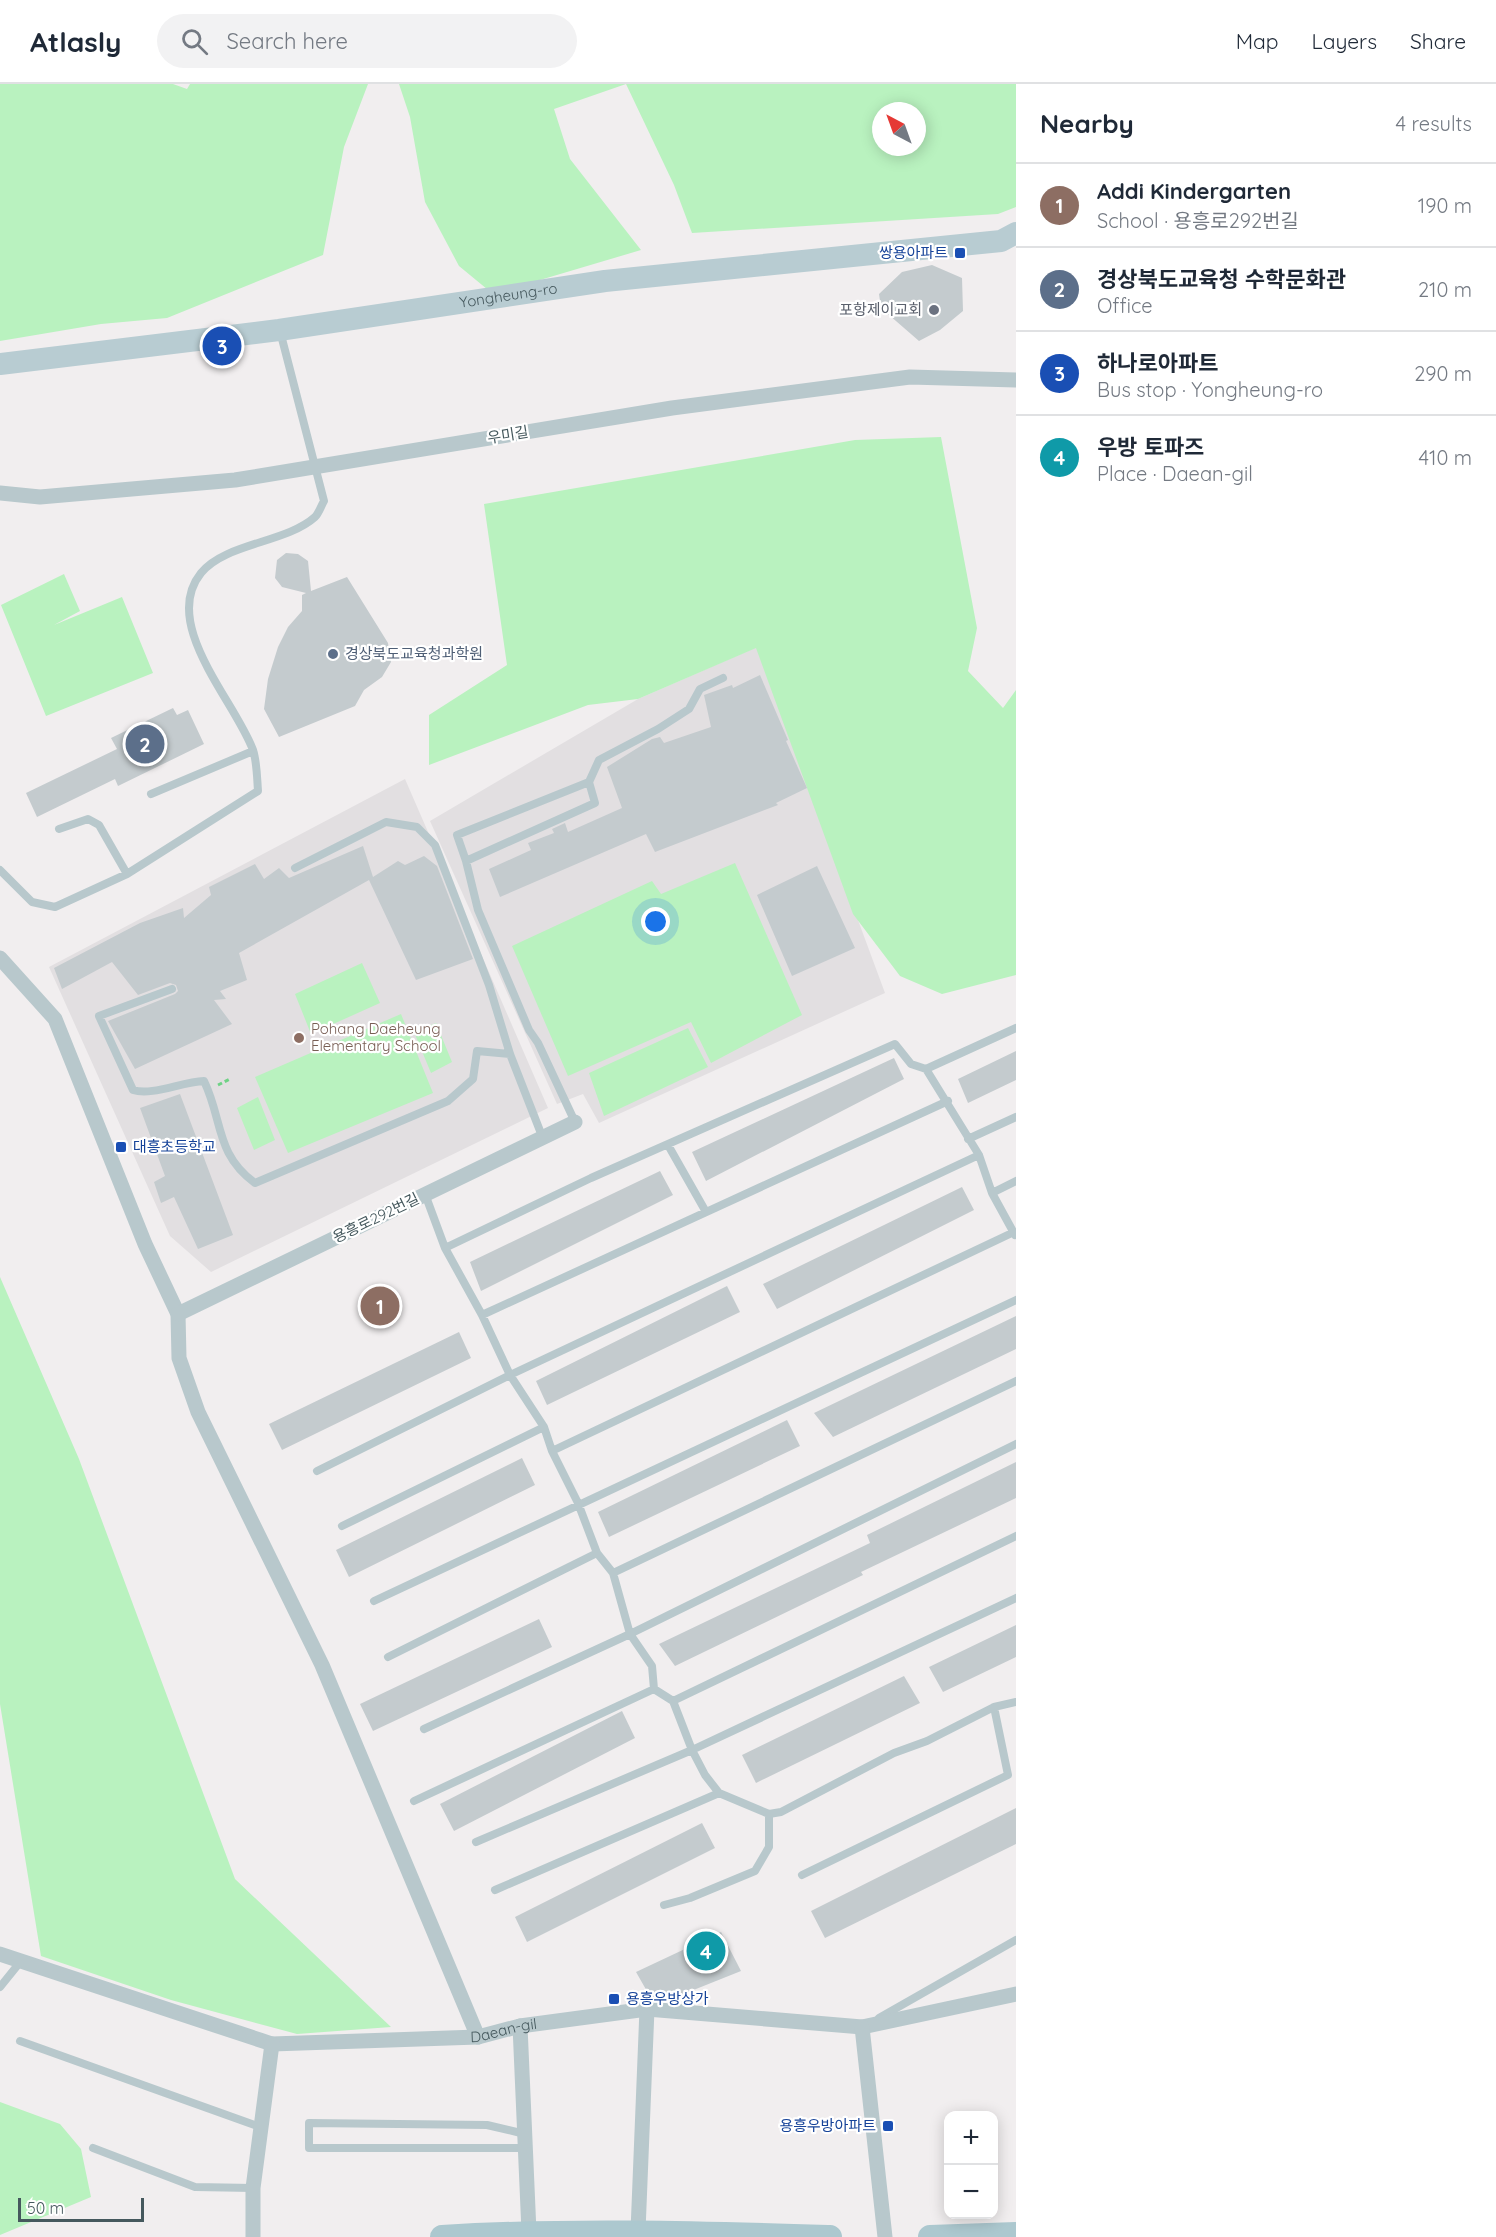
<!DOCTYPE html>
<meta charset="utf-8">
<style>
:root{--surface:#fff;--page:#f2f2f3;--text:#1f2937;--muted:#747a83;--line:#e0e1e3;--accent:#166589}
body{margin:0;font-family:Quicksand,"Noto Sans KR",sans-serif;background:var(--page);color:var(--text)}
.controls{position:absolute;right:18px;bottom:18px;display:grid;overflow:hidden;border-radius:12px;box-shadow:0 3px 15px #0003}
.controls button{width:54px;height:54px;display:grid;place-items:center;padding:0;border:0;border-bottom:2px solid var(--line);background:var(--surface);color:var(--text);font:30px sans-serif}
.compass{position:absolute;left:872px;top:18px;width:54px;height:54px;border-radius:50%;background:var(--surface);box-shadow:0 3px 15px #0003;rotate:319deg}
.scale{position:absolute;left:18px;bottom:15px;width:126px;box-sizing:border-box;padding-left:6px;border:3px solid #45585d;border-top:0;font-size:16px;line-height:21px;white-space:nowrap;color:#45585d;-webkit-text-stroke:4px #fff;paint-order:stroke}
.you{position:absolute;left:656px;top:838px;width:21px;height:21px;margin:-15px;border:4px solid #fff;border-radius:50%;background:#1a73e8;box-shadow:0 0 0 9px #1a73e833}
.badge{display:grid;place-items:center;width:39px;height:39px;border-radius:50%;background:var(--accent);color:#fff;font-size:20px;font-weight:700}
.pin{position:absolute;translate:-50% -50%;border:3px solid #fff;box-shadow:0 2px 6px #0006}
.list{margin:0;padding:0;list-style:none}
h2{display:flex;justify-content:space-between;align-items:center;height:78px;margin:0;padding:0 24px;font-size:26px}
h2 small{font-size:20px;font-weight:400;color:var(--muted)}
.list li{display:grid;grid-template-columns:39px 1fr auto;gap:18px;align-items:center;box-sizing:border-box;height:84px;padding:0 24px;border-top:2px solid var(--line)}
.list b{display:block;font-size:22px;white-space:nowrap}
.list p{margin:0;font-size:20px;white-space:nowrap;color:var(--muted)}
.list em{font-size:20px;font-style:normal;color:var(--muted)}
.icon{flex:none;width:33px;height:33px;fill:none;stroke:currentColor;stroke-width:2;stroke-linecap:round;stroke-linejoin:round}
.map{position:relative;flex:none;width:1016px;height:2153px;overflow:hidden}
header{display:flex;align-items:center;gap:36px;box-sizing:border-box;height:84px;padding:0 30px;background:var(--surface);border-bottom:2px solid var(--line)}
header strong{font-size:28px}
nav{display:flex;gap:33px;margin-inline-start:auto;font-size:21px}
.search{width:420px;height:54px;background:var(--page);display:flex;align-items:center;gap:15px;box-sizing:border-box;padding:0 21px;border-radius:33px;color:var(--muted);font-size:22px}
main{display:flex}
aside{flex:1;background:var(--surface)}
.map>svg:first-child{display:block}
</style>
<header>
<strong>Atlasly</strong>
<div class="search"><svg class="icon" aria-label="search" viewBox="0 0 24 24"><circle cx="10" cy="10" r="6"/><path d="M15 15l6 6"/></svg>Search here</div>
<nav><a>Map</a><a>Layers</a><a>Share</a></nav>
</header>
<main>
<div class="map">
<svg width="1016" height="2153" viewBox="0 0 1016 2153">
<rect width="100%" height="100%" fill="#f1eeef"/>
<path fill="#e2dfe1" d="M757,563L885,909L599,1039L583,1010L557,1020L430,737L638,615Z
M405,695L548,1024L211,1188L170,1152L49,883Z"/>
<path fill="#b9f2bf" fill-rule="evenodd" d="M0,0H173L187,5L190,0H368L344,63L323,171L167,234L101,240L0,257Z
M399,0H1016V123L998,130L692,149L674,101L626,0L554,25L570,75L641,166L493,210L459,182L425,118L410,33ZM881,27H917V63H881Z
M941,353L977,544L968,587L1003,624L1016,606V891L942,910L900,892L853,830L756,564L638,615L588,621L429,681V631L507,581L484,420L855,356Z
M64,490L80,527L54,541L122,513L153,589L46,632L1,521Z
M735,779L802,931L711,979L691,938L568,992L512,862L652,797L661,810Z
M362,879L380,919L311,950L295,910Z
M401,930L433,1009L288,1069L255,993Z
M436,939L452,978L431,989L414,948Z
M688,944L708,983L604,1032L589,989Z
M258,1013L275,1056L254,1066L237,1024Z
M0,1193L79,1375L235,1795L391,1943L297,1950L171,1916L41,1872L0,1620Z
M0,2018L60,2040L81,2065L91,2113L0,2151Z"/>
<path fill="#c4cbce" d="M932,181L962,194L963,227L940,246L919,257L881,224L879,210L902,188Z
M286,469L298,470L308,477L311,507L347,493L388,559L391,578L382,593L364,606L355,622L279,653L264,625L268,595L278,563L288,543L302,527V511L306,509L282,503L275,494L277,476Z
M760,591L788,656L786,657L807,704L776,719L778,721L655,768L646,750L500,813L489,785L531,766L528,759L554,749L552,745L565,739L568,748L622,724L607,683L652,655L660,653L664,659L711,643L704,611L732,601L733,604Z
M173,624L177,631L188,626L204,660L118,702L115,695L37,733L26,709L117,665L111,654Z
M363,762L373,793L398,777L405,781L424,772L437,782L473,875L416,896L369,796L239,869L247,896L220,907L226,915L214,916L232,940L135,985L108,937L175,910L178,907L176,901L170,899L138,911L112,878L62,905L54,884L140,839L183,824L184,834L211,811L209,803L255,780L264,795L279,784L289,794Z
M817,782L855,864L792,892L757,811Z
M1016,967V996L968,1019L958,995Z
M894,974L904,995L706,1097L692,1068Z
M180,1010L233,1151L198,1165L174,1113L161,1119L154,1098L165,1092L140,1024Z
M660,1087L673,1111L481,1207L470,1178Z
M962,1103L974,1126L777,1225L763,1200Z
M727,1202L740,1228L547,1321L536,1297Z
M1016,1232V1265L833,1353L814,1329Z
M459,1248L471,1274L282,1366L269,1340Z
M787,1336L800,1362L609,1453L598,1428Z
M522,1374L535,1401L349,1493L336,1466Z
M1016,1378V1414L861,1488L863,1491L675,1582L659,1560L870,1459L867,1451Z
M539,1535L552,1563L373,1647L360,1620Z
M1016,1541V1573L943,1608L929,1583Z
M904,1592L920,1619L756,1699L742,1671Z
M622,1627L635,1654L454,1747L440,1720Z
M1016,1724V1760L825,1854L811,1827Z
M702,1739L715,1764L527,1858L515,1833Z
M721,1848L741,1887L666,1917L652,1916L636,1888Z"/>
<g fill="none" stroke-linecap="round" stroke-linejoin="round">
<path stroke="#6ed285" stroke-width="3" stroke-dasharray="4.5 3" stroke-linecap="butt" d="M218,1001L230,995"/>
<path stroke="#b8c8cc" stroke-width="8" d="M589,698L599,676L658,645L689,625L700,605L723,594
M151,710L253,667
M59,745L88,735L99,741L127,790
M466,777L595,719L589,698L457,751L466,777L478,826L529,946L538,959L575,1038
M295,784L386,738L417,743L435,761L489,901L510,970L542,1052
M0,786L32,818L55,823L127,790L258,707C257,694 257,678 253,666C235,617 160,540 201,489C225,459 286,459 315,433C319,429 321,422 324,417L280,247
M172,905L99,932L133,1006C152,1012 181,998 204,997C223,1036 215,1070 255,1099L448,1017L473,995L477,967L510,970
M968,1055L1016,1033
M668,1061L706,1128
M992,1109L1016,1097
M425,1110L445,1164L482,1231L510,1291L544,1343L552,1367L578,1419L597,1469L613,1489L630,1550L652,1582L654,1605L673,1617L692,1666L705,1691L719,1709L769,1730
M1015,1151L992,1109L979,1071L926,985L1016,944
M445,1164L591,1094L895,960L911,980L926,985
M482,1231L948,1017
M552,1367L1014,1148
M317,1387L510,1291L979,1071
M342,1442L544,1343
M613,1489L1016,1297
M374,1517L1016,1216
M388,1573L597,1469
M673,1617L1016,1452
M424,1645L630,1550L1016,1360
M414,1717L654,1605
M476,1758L692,1666L1016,1514
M802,1791L1008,1691L994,1623
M495,1806L719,1709
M664,1821L690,1814L755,1787L769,1763V1730L781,1728L894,1669L927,1657L994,1623L1016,1618
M0,1903L21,1877
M879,1934L1016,1856
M20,1957L260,2043
M525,2050L487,2041L309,2039V2064H526
M93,2064L195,2103L253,2104"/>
<g stroke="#b8c8cc" stroke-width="15">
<path d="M0,409L40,413L235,396L672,324L910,293L1016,296"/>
<path d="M0,874L55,935L145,1160L178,1230L179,1274L198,1328L322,1581L478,1953"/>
<path d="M178,1230L575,1038"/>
<path id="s1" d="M0,1870L272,1960L478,1953L520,1942L647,1925L862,1943L1016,1910"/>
<path d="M520,1942L529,2148"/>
<path d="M862,1943L885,2153"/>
<path d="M638,2147L647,1925"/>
<path d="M253,2153V2104L272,1960"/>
</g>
<path stroke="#b8ccd2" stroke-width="22" id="s2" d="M0,280L279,246L605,197L1001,157L1016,149"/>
<path stroke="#acc8cf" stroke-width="24" d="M442,2153C572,2145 700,2149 830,2153
M930,2153L1016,2150"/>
</g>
<g fill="#1a4fb4" stroke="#fff" stroke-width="2">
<rect x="954" y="163" width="12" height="12" rx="3"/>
<rect x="115" y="1057" width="12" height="12" rx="3"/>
<rect x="608" y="1909" width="12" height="12" rx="3"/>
<rect x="882" y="2036" width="12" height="12" rx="3"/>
</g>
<circle fill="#6b7280" stroke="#fff" stroke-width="2" cx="934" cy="226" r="6"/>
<circle fill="#5c6f8a" stroke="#fff" stroke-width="2" cx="333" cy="570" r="6"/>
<circle fill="#8d6e63" stroke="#fff" stroke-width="2" cx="299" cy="954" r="6"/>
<g text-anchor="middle" stroke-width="4.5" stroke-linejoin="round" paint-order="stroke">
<g font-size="15" fill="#164399" stroke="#fff" text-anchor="end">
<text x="948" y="174">쌍용아파트</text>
<text x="133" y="1068" text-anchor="start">대흥초등학교</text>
<text x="626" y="1920" text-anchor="start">용흥우방상가</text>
<text x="876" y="2047">용흥우방아파트</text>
</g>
<g font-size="15" fill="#45585d" stroke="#fff">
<text dy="5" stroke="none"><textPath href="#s2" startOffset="513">Yongheung-ro</textPath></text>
<text transform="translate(508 351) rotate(-9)" y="5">우미길</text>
<text transform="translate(376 1134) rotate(-26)" y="5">용흥로292번길</text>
<text dy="5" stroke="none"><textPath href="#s1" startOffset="519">Daean-gil</textPath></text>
</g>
<g font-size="15" fill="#5b616d" stroke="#fff" text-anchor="end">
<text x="922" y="231">포항제이교회</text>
</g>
<g font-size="15" fill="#4e5e75" stroke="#fff" text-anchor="start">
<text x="345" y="575">경상북도교육청과학원</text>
</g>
<g font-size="15" fill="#785e54" stroke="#fff" text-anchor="start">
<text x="311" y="950">Pohang Daeheung<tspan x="311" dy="17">Elementary School</tspan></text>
</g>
</g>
</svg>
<div class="controls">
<button>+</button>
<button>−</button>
</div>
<svg class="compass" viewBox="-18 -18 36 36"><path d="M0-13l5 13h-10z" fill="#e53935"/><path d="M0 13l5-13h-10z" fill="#747a83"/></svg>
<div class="scale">50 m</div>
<div class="you"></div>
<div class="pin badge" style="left:380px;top:1222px;background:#8d6e63">1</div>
<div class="pin badge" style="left:145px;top:660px;background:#5c6f8a">2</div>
<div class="pin badge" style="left:222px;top:262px;background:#1a4fb4">3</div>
<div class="pin badge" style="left:706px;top:1867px;background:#0f9aa8">4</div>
</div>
<aside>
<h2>Nearby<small>4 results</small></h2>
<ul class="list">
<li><span class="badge" style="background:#8d6e63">1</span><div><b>Addi Kindergarten</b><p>School · 용흥로292번길</p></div><em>190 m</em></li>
<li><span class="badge" style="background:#5c6f8a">2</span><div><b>경상북도교육청 수학문화관</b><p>Office</p></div><em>210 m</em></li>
<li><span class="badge" style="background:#1a4fb4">3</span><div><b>하나로아파트</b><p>Bus stop · Yongheung-ro</p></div><em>290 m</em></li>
<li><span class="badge" style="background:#0f9aa8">4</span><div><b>우방 토파즈</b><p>Place · Daean-gil</p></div><em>410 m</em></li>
</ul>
</aside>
</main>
